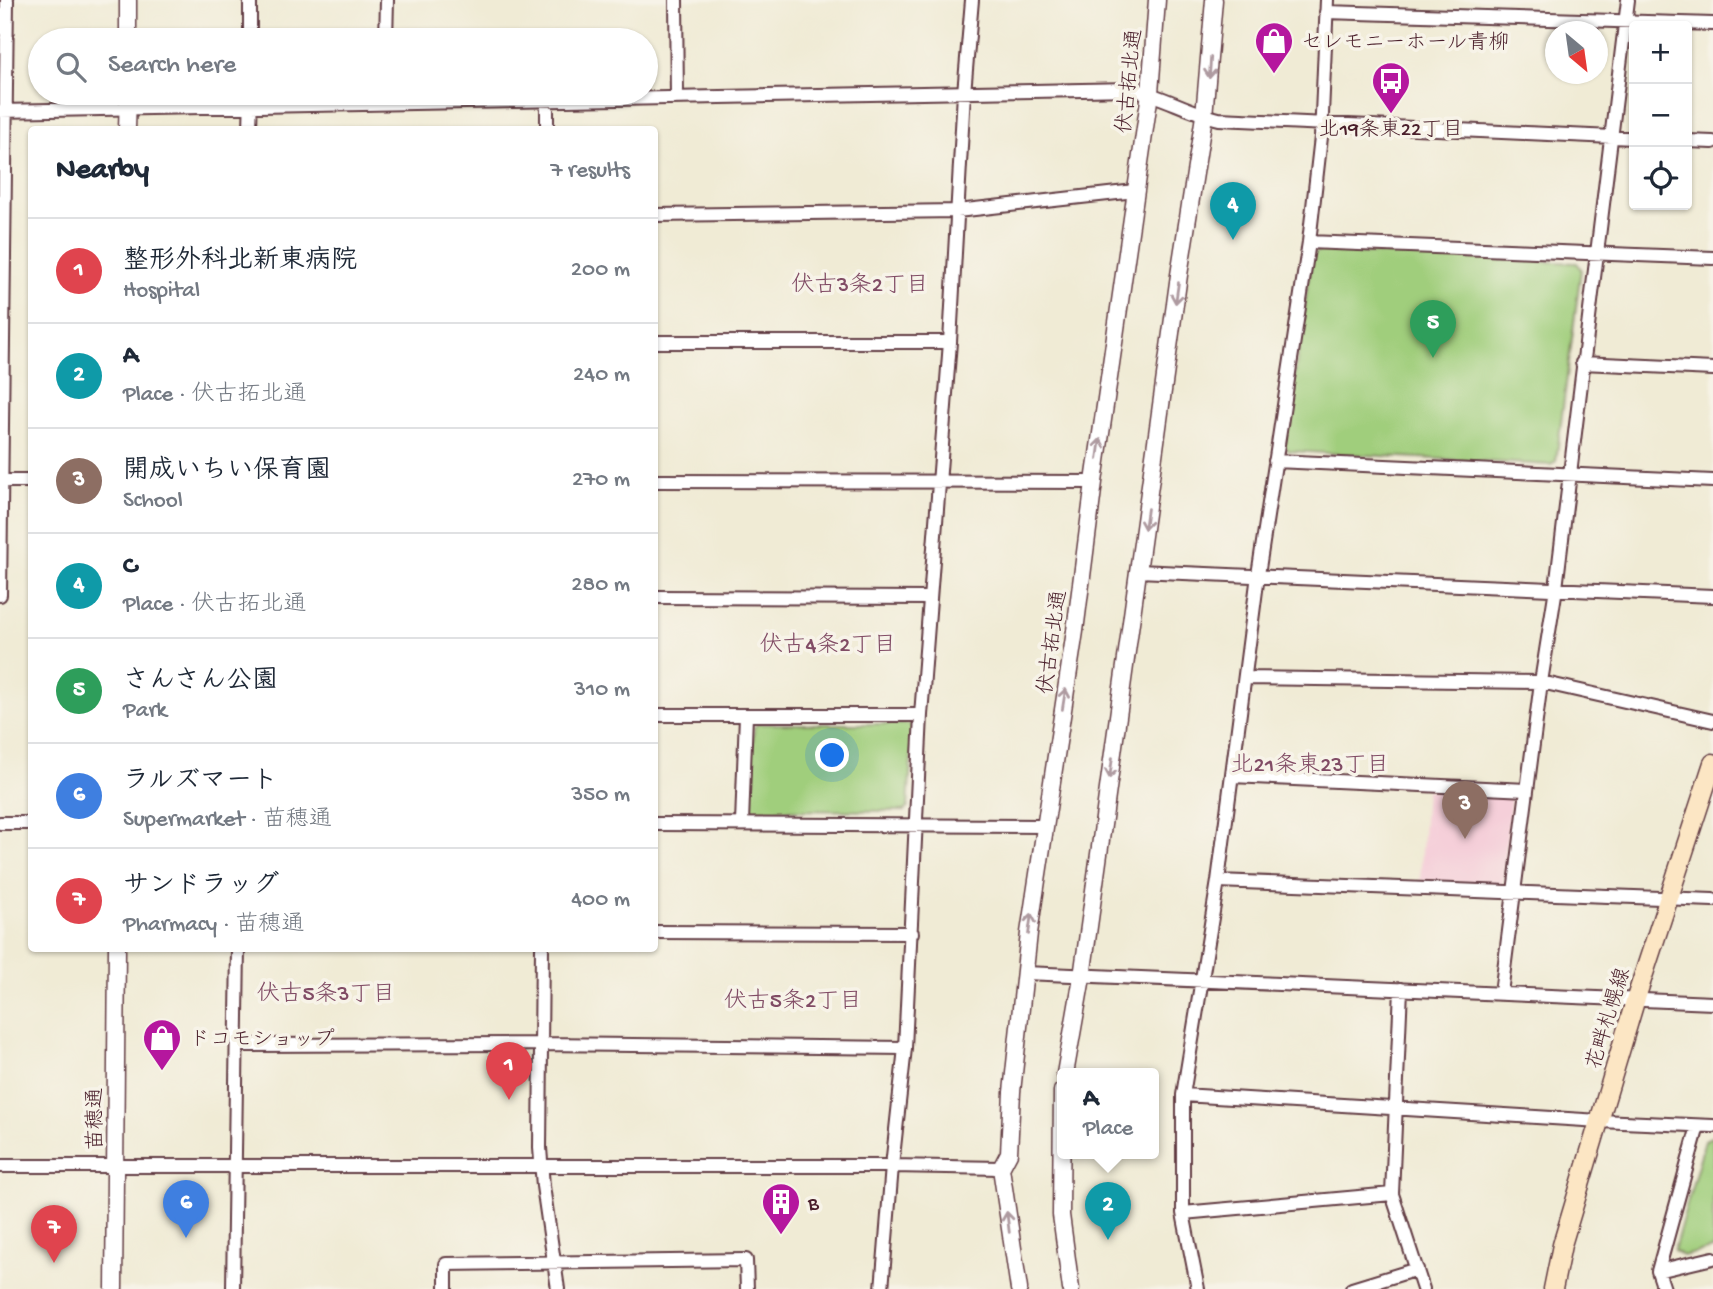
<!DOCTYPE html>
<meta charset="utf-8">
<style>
:root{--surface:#fff;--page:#f2f2f3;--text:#1f2937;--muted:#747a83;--line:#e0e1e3;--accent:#0f766e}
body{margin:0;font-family:"Gochi Hand","Klee One",sans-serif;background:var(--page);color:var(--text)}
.controls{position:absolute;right:21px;top:21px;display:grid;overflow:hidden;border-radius:7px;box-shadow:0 2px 5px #0004}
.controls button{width:63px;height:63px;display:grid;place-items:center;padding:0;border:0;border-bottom:2px solid var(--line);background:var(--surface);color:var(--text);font:35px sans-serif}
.compass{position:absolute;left:1545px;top:21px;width:63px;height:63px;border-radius:50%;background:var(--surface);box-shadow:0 2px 5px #0004;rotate:151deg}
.you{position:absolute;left:833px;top:756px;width:24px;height:24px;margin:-18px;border:5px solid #fff;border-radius:50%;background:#1a73e8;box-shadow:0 0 0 10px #1a73e833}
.badge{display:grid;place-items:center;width:46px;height:46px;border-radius:50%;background:var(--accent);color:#fff;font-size:23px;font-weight:700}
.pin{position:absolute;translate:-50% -58px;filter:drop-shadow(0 2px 4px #0008)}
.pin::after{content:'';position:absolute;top:37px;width:24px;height:21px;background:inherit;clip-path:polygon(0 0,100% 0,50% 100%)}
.popup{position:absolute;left:1057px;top:1068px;width:102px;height:91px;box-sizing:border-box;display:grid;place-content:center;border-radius:7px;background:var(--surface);filter:drop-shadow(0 2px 5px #0005);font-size:23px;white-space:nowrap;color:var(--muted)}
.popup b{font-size:26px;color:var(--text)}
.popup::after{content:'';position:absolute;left:50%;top:100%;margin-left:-14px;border:14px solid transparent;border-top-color:var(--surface)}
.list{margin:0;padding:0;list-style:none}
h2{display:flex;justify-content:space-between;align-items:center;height:91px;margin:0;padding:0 28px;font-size:30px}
h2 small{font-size:23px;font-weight:400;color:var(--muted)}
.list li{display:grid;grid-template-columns:46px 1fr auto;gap:21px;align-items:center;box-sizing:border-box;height:105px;padding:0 28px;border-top:2px solid var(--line)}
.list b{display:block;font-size:26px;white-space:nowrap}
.list p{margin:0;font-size:23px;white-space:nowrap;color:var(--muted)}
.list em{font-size:23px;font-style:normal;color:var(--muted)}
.icon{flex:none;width:38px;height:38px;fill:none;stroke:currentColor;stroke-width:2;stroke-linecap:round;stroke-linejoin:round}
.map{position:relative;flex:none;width:1713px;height:1289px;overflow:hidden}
.search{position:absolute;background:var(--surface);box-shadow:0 2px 5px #0004;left:28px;top:28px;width:630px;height:77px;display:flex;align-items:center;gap:18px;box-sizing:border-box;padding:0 24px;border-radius:38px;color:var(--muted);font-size:26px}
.panel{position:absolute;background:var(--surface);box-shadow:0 2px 5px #0004;left:28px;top:126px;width:630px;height:826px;border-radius:7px}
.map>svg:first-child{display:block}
</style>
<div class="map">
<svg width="1713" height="1289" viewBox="0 0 1713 1289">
<rect width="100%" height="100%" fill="#f7f3e8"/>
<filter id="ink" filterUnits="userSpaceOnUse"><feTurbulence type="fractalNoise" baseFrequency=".0143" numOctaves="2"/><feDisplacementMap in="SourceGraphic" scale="14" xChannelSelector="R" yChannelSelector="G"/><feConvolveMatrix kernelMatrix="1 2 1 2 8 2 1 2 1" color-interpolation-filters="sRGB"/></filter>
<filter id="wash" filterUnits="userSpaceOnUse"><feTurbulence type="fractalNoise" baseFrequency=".00686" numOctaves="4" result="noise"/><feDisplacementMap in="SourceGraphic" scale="28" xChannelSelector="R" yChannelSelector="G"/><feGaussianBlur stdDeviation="1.57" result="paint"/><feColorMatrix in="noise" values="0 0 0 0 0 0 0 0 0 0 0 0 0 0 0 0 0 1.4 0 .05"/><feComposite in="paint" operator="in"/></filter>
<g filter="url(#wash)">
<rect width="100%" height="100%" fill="#f0ebd5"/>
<path fill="#f5cfd9" d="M1426,790L1511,796L1503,885L1420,881Z"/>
<path fill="#a0ce7c" stroke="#757654" stroke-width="2" d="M1319,251L1577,263L1581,269L1556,461L1551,465L1289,451L1285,446L1312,255Z
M758,724H910L913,729L908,807L904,811L752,810L749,806L754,727Z
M1713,1136V1249L1682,1256L1674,1250L1705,1140Z"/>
</g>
<g filter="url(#ink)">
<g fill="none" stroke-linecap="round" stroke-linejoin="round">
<defs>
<path id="minor" d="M250,0V40
M676,0L677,98
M1326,12L1713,24
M386,40L387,0
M0,111L1131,89C1162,95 1188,112 1219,119L1634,138
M250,130L251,93
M547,130V100
M1687,141L1713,142
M654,215L957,211L1135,191
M1309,242L1713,258
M654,342H950
M1582,363L1713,369
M1275,461L1713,481
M0,481H32
M654,481L1094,482
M1138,571L1713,596
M0,595L7,0
M654,597L930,598
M1245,678L1541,682L1713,721
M654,715H921
M1232,776L1527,790
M0,823H32
M742,823L746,715
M654,824L1043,826
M1218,881L1713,900
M654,932L912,933
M542,948L540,1148L543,1186L558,1289
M1025,973L1713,1003
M1401,989L1392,1194L1423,1289
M1501,993L1541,682L1556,588L1628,0
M237,1045L541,1044L905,1048
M1183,1095L1600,1121L1713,1126
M0,1166H892L1001,1168
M1183,1213L1392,1194
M1658,1271L1713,1258
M233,1289L238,948
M446,1289V1264L746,1260L747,1289
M882,1289L892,1166L905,1048L921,715L950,342L964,93L972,0
M1198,1289L1183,1213V1095L1218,881L1258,575L1309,242L1321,137L1327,0
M1352,1289L1417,1269
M1664,1289L1658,1271L1698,1126"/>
<path id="tertiary" d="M128,40V0
M127,130L128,93
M1065,1074L1082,977L1179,275L1204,116L1214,0
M1062,1091L1061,1215L1071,1289
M114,1289L117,948
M1019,1289L1001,1168L1009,1153L1012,1092L1029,933L1075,631L1094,482L1150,93L1157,0"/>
<path id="secondary" d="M1553,1289L1562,1245L1636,998L1713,763"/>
</defs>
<use href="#minor" stroke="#633e44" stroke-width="16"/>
<use href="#tertiary" stroke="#633e44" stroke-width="19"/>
<use href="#secondary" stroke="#633e44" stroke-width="21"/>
<use href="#minor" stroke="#fff" stroke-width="12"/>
<use href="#tertiary" stroke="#fff" stroke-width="16"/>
<use href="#secondary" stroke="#fce6c4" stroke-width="18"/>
</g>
<defs><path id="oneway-shaft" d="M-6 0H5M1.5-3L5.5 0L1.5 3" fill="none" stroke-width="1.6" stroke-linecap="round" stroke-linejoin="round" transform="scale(1.75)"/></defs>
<g stroke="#ae9aa0">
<use href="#oneway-shaft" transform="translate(1210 68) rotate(94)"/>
<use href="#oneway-shaft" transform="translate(1177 293) rotate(98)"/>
<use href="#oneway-shaft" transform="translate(1099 449) rotate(-82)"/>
<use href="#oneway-shaft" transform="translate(1146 519) rotate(98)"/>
<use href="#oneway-shaft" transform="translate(1064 699) rotate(-81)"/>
<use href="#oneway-shaft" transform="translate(1111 768) rotate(98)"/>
<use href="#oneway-shaft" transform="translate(1030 924) rotate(-82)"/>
<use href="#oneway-shaft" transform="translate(1008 1222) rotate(-97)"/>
</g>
</g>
<defs>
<symbol id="shop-pin" viewBox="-11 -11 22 30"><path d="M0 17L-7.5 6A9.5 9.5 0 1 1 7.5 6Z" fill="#b5179e" stroke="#f7f3e8"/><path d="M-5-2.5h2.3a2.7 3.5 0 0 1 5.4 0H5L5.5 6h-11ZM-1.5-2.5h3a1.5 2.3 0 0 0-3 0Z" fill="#fff"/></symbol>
<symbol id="bus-pin" viewBox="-11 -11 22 30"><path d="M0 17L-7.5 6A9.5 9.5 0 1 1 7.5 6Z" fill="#b5179e" stroke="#f7f3e8"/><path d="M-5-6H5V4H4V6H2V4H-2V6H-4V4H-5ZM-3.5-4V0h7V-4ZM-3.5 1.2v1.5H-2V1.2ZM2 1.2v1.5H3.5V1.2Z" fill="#fff"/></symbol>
<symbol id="building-pin" viewBox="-11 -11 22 30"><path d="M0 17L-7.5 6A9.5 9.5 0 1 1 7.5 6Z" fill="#b5179e" stroke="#f7f3e8"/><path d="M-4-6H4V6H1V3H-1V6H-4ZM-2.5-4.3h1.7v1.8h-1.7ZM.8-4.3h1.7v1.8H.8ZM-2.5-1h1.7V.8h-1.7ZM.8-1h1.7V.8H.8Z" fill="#fff"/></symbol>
</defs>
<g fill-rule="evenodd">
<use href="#shop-pin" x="1252" y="19" width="44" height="60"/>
<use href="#bus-pin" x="1369" y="59" width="44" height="60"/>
<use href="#shop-pin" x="140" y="1016" width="44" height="60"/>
<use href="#building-pin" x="759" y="1180" width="44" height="60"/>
</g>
<g text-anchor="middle" stroke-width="7" stroke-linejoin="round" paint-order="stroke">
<g font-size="21" fill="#4a1f2b" stroke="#f7f3e8" text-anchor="start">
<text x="1301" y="48">セレモニーホール青柳</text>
<text x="1391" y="135" text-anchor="middle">北19条東22丁目</text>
<text x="189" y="1045">ドコモショップ</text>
<text x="808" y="1209">B</text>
</g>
<g font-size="21" fill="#4a1f2b" stroke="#f7f3e8">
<text transform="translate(1128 81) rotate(-84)" y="7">伏古拓北通</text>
<text transform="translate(1051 642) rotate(-82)" y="7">伏古拓北通</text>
<text transform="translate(1607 1018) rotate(-73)" y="7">花畔札幌線</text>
<text transform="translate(94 1119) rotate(-90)" y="7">苗穂通</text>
</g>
<g font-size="23" fill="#814c65" stroke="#f7f3e8">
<text x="860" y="291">伏古3条2丁目</text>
<text x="828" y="651">伏古4条2丁目</text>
<text x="1310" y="771">北21条東23丁目</text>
<text x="326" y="1000">伏古5条3丁目</text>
<text x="793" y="1007">伏古5条2丁目</text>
</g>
</g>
</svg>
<div class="controls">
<button>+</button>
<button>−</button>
<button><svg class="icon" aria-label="locate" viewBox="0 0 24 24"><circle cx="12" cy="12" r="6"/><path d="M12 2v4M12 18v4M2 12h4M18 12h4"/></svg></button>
</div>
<svg class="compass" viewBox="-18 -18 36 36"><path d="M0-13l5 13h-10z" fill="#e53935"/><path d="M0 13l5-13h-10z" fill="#747a83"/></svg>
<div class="you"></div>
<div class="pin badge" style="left:509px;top:1100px;background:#e0444e">1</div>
<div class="pin badge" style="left:1108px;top:1240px;background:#0f9aa8">2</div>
<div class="popup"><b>A</b>Place</div>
<div class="pin badge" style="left:1465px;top:839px;background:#8d6e63">3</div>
<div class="pin badge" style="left:1233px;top:240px;background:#0f9aa8">4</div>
<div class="pin badge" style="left:1433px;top:358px;background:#2e9e5b">5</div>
<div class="pin badge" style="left:186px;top:1238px;background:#3f7fe0">6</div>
<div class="pin badge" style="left:54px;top:1263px;background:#e0444e">7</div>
<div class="search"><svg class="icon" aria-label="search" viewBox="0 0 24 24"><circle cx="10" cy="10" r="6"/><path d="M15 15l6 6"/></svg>Search here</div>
<section class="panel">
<h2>Nearby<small>7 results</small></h2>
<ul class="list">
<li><span class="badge" style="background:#e0444e">1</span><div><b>整形外科北新東病院</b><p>Hospital</p></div><em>200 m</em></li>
<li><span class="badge" style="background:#0f9aa8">2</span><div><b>A</b><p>Place · 伏古拓北通</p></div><em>240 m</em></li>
<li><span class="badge" style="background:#8d6e63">3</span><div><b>開成いちい保育園</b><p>School</p></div><em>270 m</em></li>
<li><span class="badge" style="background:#0f9aa8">4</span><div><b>C</b><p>Place · 伏古拓北通</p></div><em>280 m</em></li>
<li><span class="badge" style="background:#2e9e5b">5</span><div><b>さんさん公園</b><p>Park</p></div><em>310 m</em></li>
<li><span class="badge" style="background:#3f7fe0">6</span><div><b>ラルズマート</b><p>Supermarket · 苗穂通</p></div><em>350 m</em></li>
<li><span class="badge" style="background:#e0444e">7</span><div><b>サンドラッグ</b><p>Pharmacy · 苗穂通</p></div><em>400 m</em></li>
</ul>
</section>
</div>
